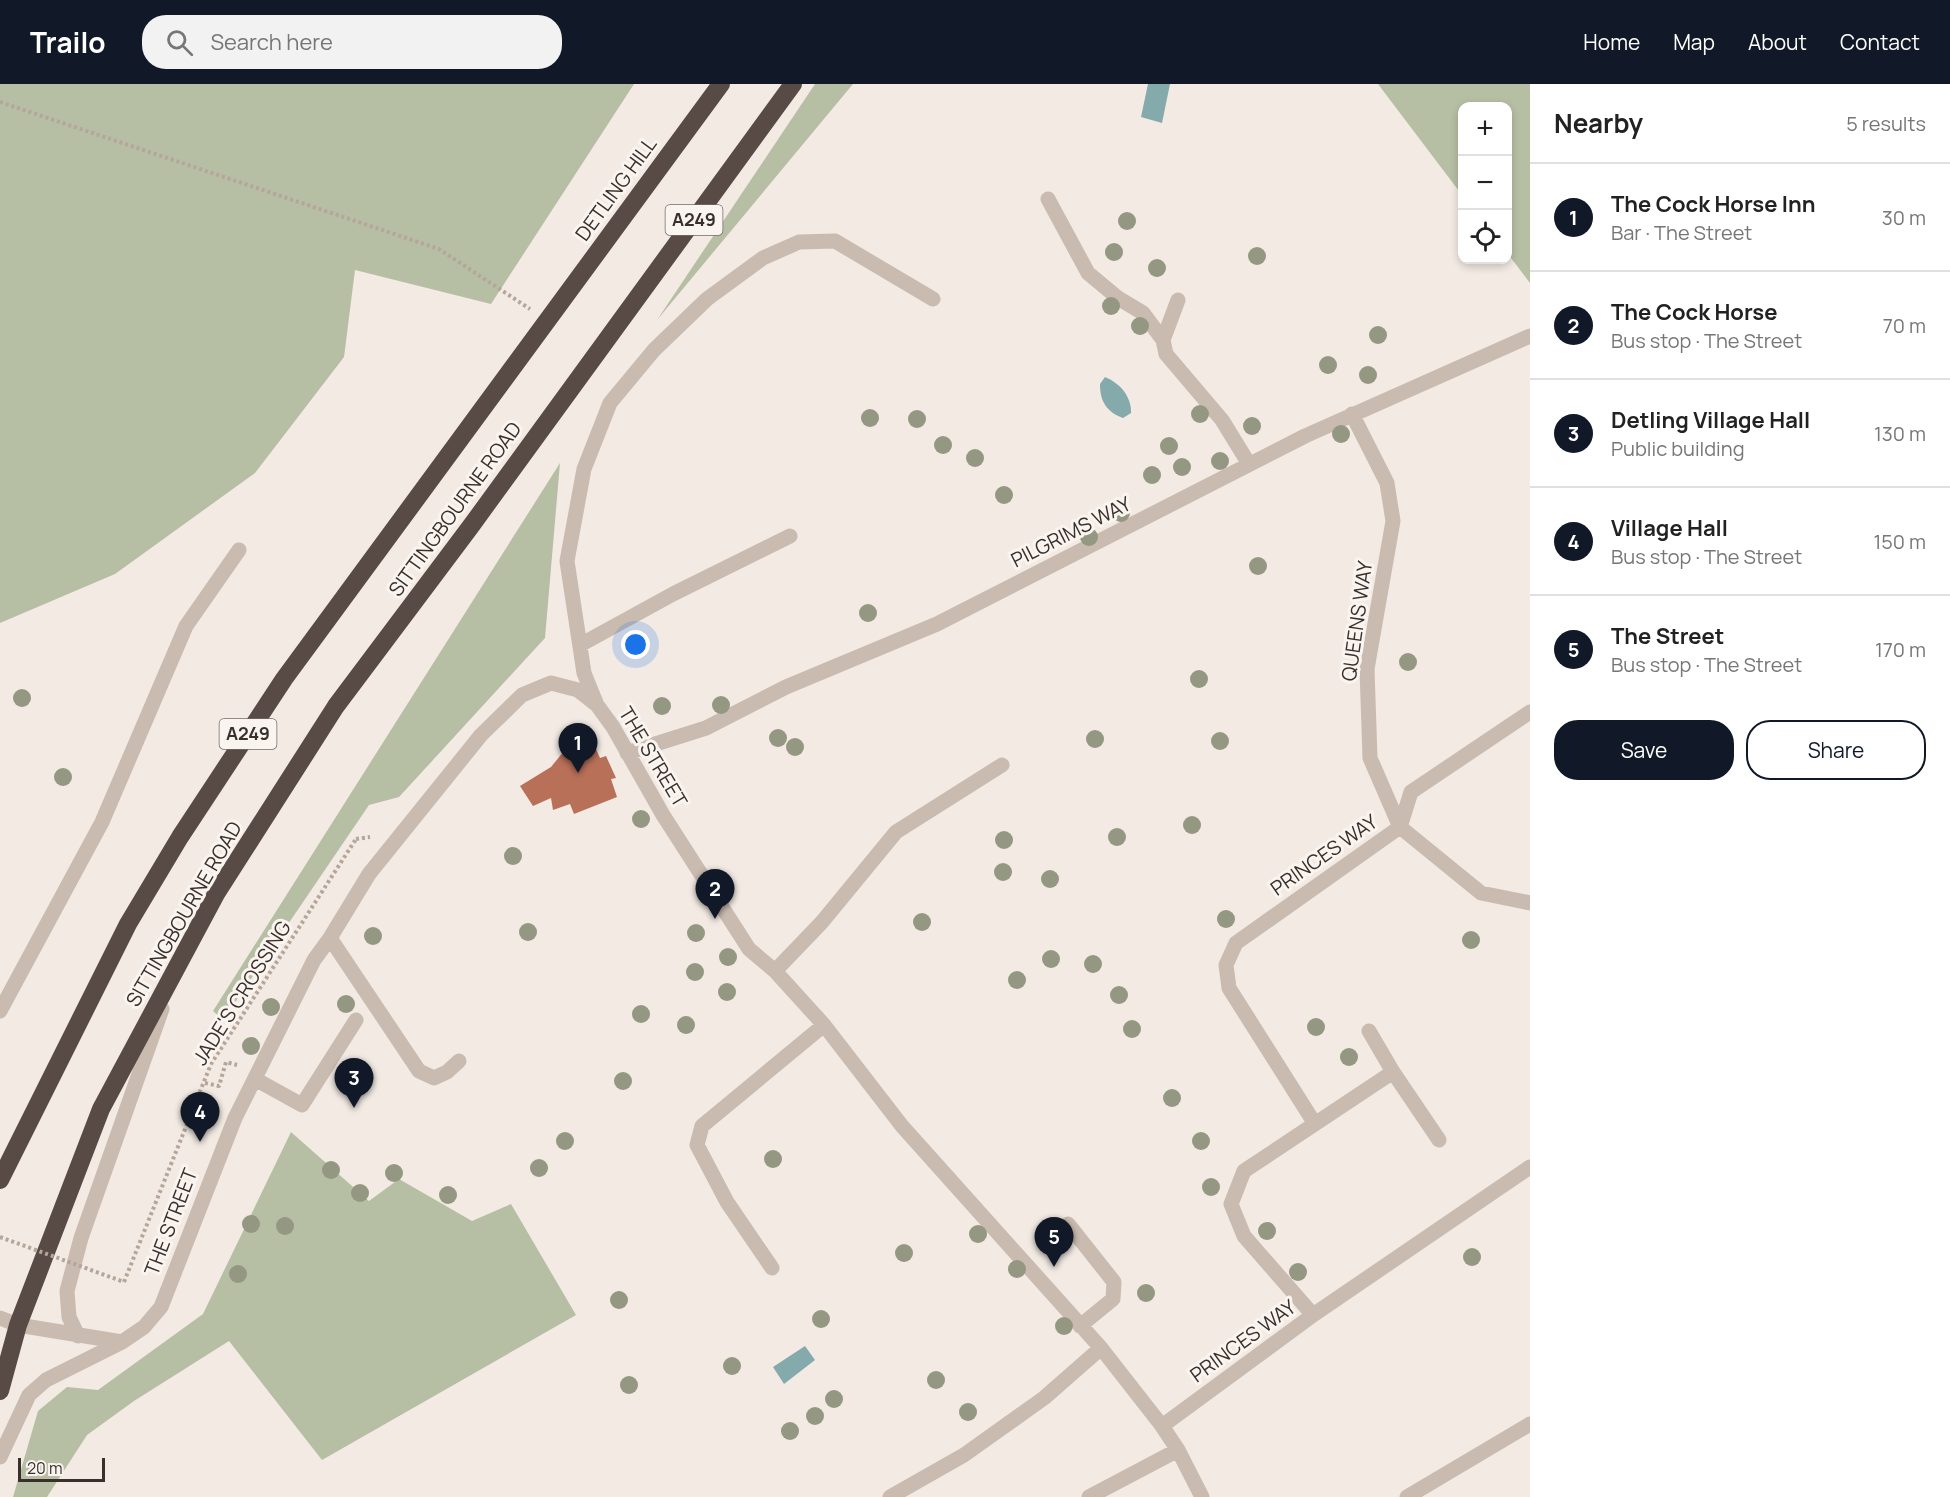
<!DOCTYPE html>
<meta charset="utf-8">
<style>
:root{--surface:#fff;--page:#f2f2f2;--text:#222;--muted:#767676;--line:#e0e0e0;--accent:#111827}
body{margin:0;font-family:Manrope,sans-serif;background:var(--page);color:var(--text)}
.controls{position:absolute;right:18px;top:18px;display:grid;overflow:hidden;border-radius:12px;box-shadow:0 3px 9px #0003}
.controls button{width:54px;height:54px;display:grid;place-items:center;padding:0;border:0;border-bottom:2px solid var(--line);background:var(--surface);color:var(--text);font:30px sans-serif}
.scale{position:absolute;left:18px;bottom:15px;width:87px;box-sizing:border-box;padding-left:6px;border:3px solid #39302c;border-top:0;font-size:16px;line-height:21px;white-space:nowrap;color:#39302c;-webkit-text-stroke:4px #f9f4ef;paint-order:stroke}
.you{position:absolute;left:636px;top:561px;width:21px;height:21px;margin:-15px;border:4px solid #fff;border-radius:50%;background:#1a73e8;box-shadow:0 0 0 9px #1a73e833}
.badge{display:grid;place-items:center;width:39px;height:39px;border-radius:50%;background:var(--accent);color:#fff;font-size:20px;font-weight:700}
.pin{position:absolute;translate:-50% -50px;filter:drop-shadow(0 2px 3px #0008)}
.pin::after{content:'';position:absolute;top:32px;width:21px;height:18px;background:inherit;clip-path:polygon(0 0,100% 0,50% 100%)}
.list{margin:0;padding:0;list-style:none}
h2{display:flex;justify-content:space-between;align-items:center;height:78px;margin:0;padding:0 24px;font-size:26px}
h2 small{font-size:20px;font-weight:400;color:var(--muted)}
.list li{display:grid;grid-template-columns:39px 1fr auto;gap:18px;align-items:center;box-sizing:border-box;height:108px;padding:0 24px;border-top:2px solid var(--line)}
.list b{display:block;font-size:22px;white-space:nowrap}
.list p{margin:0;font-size:20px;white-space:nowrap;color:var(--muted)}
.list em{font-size:20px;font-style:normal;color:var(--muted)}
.actions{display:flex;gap:12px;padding:18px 24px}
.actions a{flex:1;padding:14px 0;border:2px solid var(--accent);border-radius:24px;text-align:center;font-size:21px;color:var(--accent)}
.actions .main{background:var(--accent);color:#fff}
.icon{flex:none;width:33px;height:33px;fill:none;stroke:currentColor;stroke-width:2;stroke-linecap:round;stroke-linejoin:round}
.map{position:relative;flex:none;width:1530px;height:1413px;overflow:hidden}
header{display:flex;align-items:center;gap:36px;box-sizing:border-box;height:84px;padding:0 30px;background:var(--accent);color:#fff}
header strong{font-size:28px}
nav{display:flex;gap:33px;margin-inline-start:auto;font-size:21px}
.search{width:420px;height:54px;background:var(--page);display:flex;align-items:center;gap:15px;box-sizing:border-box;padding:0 21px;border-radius:24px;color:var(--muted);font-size:22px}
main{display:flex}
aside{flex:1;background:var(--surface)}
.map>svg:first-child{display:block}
</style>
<header>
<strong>Trailo</strong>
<div class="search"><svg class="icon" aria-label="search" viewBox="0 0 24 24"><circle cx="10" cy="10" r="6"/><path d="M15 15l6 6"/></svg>Search here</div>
<nav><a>Home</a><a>Map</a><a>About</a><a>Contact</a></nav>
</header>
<main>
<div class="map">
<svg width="1530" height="1413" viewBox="0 0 1530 1413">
<rect width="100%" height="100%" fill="#f2eae3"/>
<path fill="#b6bfa4" d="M0,0H634L491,220L355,186L344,273L255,389L115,490L0,539Z
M815,0H853L657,236Z
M1378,0H1530V199L1508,170V22H1462V111Z
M560,379L545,554L399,713L369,721L223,936L213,927Z
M291,1048L369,1117L399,1095L472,1137L511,1120L576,1231L322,1376L229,1257L134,1317L87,1351L47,1413H13L38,1327L67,1303L98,1306L203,1230Z"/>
<path fill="#84aaac" d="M1148,0H1170L1162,39L1141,33Z
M1105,293C1120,299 1132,313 1131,329L1123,334C1107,328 1100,318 1100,300Z
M805,1262L815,1276L784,1300L773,1283Z"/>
<path fill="#b97059" d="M592,656L600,674L606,672L616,694L611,695L617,713L574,730L570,720L553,726L551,714L533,722L520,702L551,683L564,667Z"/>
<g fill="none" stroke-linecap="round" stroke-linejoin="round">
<path stroke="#b5a59a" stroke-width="4" stroke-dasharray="3 3" stroke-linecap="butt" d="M0,18L439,165L530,225
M356,755L370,753
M205,999L219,1002L226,978L237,981"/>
<path stroke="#c9bbaf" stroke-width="15" d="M1048,115L1088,189L1118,214L1143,229L1163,256
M1178,216L1163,256L1166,270L1222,336L1249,380
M1352,330L1387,399L1393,437L1367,585L1370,674L1400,743L1481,809L1530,819
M580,561L673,510L790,452
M597,621L584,589L567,477L584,385L610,319L654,266L707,215L763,174L799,158L835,157L933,215
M627,669L706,644L786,603L937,540L1305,352L1530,252
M330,854L419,987L434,994L447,988L459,977
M775,887L822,838L896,748L1002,681
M0,927L102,738L186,542L239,466
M1369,947L1393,988L1439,1056
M255,995L302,1021L356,936
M1315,1040L1229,904L1226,881L1236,859L1400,743L1411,708L1530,628
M1068,1140L1114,1198L1113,1215L1080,1242
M772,1184L727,1118L697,1061L702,1042L824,941
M1313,1231L1530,1083
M0,1234L18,1241L122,1258
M78,1252L69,1233L67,1207L81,1154L162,925
M1162,1342L1313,1231L1244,1152L1231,1120L1244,1087L1393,988
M0,1373L29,1311L46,1296L122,1258L144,1243L161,1223L235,1034L314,876L330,854L369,790L481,651L522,611L551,599L578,606L597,621L613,643L663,731L749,865L775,887L824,941L902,1042L1101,1264L1162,1342L1178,1366L1202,1413
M890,1413L964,1371L1044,1314L1101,1264
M1089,1413L1178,1366
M1407,1413L1530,1340"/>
<path stroke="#584b45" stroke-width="18" d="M0,1096L128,840L180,753L284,595L721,0
M0,1307L18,1241L101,1025L216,810L336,622L471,442L793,0"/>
<path stroke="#b5a59a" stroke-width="4" stroke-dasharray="3 3" stroke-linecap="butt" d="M0,1153L124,1198L211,980L356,755"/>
</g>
<g fill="#949882">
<circle cx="1127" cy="137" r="9"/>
<circle cx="1114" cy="168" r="9"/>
<circle cx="1257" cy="172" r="9"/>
<circle cx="1157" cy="184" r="9"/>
<circle cx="1111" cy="222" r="9"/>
<circle cx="1140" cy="242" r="9"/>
<circle cx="1378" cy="251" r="9"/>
<circle cx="1328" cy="281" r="9"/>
<circle cx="1368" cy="291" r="9"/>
<circle cx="1200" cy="330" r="9"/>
<circle cx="870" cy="334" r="9"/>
<circle cx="917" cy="335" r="9"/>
<circle cx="1252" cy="342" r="9"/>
<circle cx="1341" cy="350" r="9"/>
<circle cx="943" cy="361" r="9"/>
<circle cx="1169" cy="362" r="9"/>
<circle cx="975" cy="374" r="9"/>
<circle cx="1220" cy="377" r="9"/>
<circle cx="1182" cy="383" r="9"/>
<circle cx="1152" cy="391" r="9"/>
<circle cx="1004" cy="411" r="9"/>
<circle cx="1121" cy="429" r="9"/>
<circle cx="1089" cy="453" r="9"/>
<circle cx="1258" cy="482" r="9"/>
<circle cx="868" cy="529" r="9"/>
<circle cx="1408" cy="578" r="9"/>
<circle cx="1199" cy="595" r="9"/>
<circle cx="22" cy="614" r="9"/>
<circle cx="721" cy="621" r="9"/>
<circle cx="662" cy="622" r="9"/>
<circle cx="778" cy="654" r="9"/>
<circle cx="1095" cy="655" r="9"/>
<circle cx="1220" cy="657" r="9"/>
<circle cx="795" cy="663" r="9"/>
<circle cx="63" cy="693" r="9"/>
<circle cx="641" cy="735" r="9"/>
<circle cx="1192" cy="741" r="9"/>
<circle cx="1117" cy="753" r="9"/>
<circle cx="1004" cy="756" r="9"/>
<circle cx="513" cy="772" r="9"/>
<circle cx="1003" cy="788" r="9"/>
<circle cx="1050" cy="795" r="9"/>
<circle cx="1226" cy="835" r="9"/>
<circle cx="922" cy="838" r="9"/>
<circle cx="528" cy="848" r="9"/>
<circle cx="696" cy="849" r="9"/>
<circle cx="373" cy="852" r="9"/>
<circle cx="1471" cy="856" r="9"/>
<circle cx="728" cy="873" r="9"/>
<circle cx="1051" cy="875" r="9"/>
<circle cx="1093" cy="880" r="9"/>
<circle cx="695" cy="888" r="9"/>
<circle cx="1017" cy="896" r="9"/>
<circle cx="727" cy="908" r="9"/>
<circle cx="1119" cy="911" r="9"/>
<circle cx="346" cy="920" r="9"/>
<circle cx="271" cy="923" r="9"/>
<circle cx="641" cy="930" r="9"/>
<circle cx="686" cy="941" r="9"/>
<circle cx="1316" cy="943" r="9"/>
<circle cx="1132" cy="945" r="9"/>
<circle cx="251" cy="962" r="9"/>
<circle cx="1349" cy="973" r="9"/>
<circle cx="623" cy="997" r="9"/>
<circle cx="1172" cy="1014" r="9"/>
<circle cx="565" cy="1057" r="9"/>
<circle cx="1201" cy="1057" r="9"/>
<circle cx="773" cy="1075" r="9"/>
<circle cx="539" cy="1084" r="9"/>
<circle cx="331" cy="1086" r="9"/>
<circle cx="394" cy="1089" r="9"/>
<circle cx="1211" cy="1103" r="9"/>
<circle cx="360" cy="1109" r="9"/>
<circle cx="448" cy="1111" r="9"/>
<circle cx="251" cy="1140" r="9"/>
<circle cx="285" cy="1142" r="9"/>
<circle cx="1267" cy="1147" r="9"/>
<circle cx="978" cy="1150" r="9"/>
<circle cx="904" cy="1169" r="9"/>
<circle cx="1472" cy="1173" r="9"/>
<circle cx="1017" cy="1185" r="9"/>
<circle cx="1298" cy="1188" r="9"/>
<circle cx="238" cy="1190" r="9"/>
<circle cx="1146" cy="1209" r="9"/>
<circle cx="619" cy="1216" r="9"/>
<circle cx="821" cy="1235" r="9"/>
<circle cx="1064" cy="1242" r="9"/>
<circle cx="732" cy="1282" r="9"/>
<circle cx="936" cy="1296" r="9"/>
<circle cx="629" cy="1301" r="9"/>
<circle cx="834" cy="1315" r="9"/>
<circle cx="968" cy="1328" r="9"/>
<circle cx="815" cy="1332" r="9"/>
<circle cx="790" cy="1347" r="9"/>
</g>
<g text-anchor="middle" stroke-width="6" stroke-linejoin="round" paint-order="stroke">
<g fill="#f9f4ef" stroke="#736b66" stroke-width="1.5">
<rect x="665.5" y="121" width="57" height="30" rx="4.5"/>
<rect x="219.5" y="635" width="57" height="30" rx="4.5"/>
</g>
<g font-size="18" font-weight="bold" fill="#39302c">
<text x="694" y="142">A249</text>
<text x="248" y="656">A249</text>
</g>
<g font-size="20" fill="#39302c" stroke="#f9f4ef">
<text transform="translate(616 105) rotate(-54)" y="7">DETLING HILL</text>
<text transform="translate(455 425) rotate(-54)" y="7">SITTINGBOURNE ROAD</text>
<text transform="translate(1071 448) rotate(-27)" y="7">PILGRIMS WAY</text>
<text transform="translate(1357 537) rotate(-82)" y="7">QUEENS WAY</text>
<text transform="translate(653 673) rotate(59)" y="7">THE STREET</text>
<text transform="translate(1324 771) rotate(-35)" y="7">PRINCES WAY</text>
<text transform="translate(184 830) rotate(-60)" y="7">SITTINGBOURNE ROAD</text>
<text transform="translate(242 909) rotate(-58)" y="7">JADE'S CROSSING</text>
<text transform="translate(171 1138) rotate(-69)" y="7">THE STREET</text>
<text transform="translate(1243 1257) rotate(-36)" y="7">PRINCES WAY</text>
</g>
</g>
</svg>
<div class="controls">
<button>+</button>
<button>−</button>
<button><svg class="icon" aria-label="locate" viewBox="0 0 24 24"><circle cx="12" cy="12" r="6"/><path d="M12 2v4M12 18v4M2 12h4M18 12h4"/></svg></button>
</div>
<div class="scale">20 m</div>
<div class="you"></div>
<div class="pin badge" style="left:578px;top:689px">1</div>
<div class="pin badge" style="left:715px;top:835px">2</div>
<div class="pin badge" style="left:354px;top:1024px">3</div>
<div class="pin badge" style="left:200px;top:1058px">4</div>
<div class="pin badge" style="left:1054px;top:1183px">5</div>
</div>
<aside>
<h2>Nearby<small>5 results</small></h2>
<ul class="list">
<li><span class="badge">1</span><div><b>The Cock Horse Inn</b><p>Bar · The Street</p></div><em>30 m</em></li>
<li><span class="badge">2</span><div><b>The Cock Horse</b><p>Bus stop · The Street</p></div><em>70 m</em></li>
<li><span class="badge">3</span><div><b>Detling Village Hall</b><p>Public building</p></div><em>130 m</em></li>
<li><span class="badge">4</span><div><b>Village Hall</b><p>Bus stop · The Street</p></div><em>150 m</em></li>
<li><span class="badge">5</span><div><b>The Street</b><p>Bus stop · The Street</p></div><em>170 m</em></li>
</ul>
<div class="actions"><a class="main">Save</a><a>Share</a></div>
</aside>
</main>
